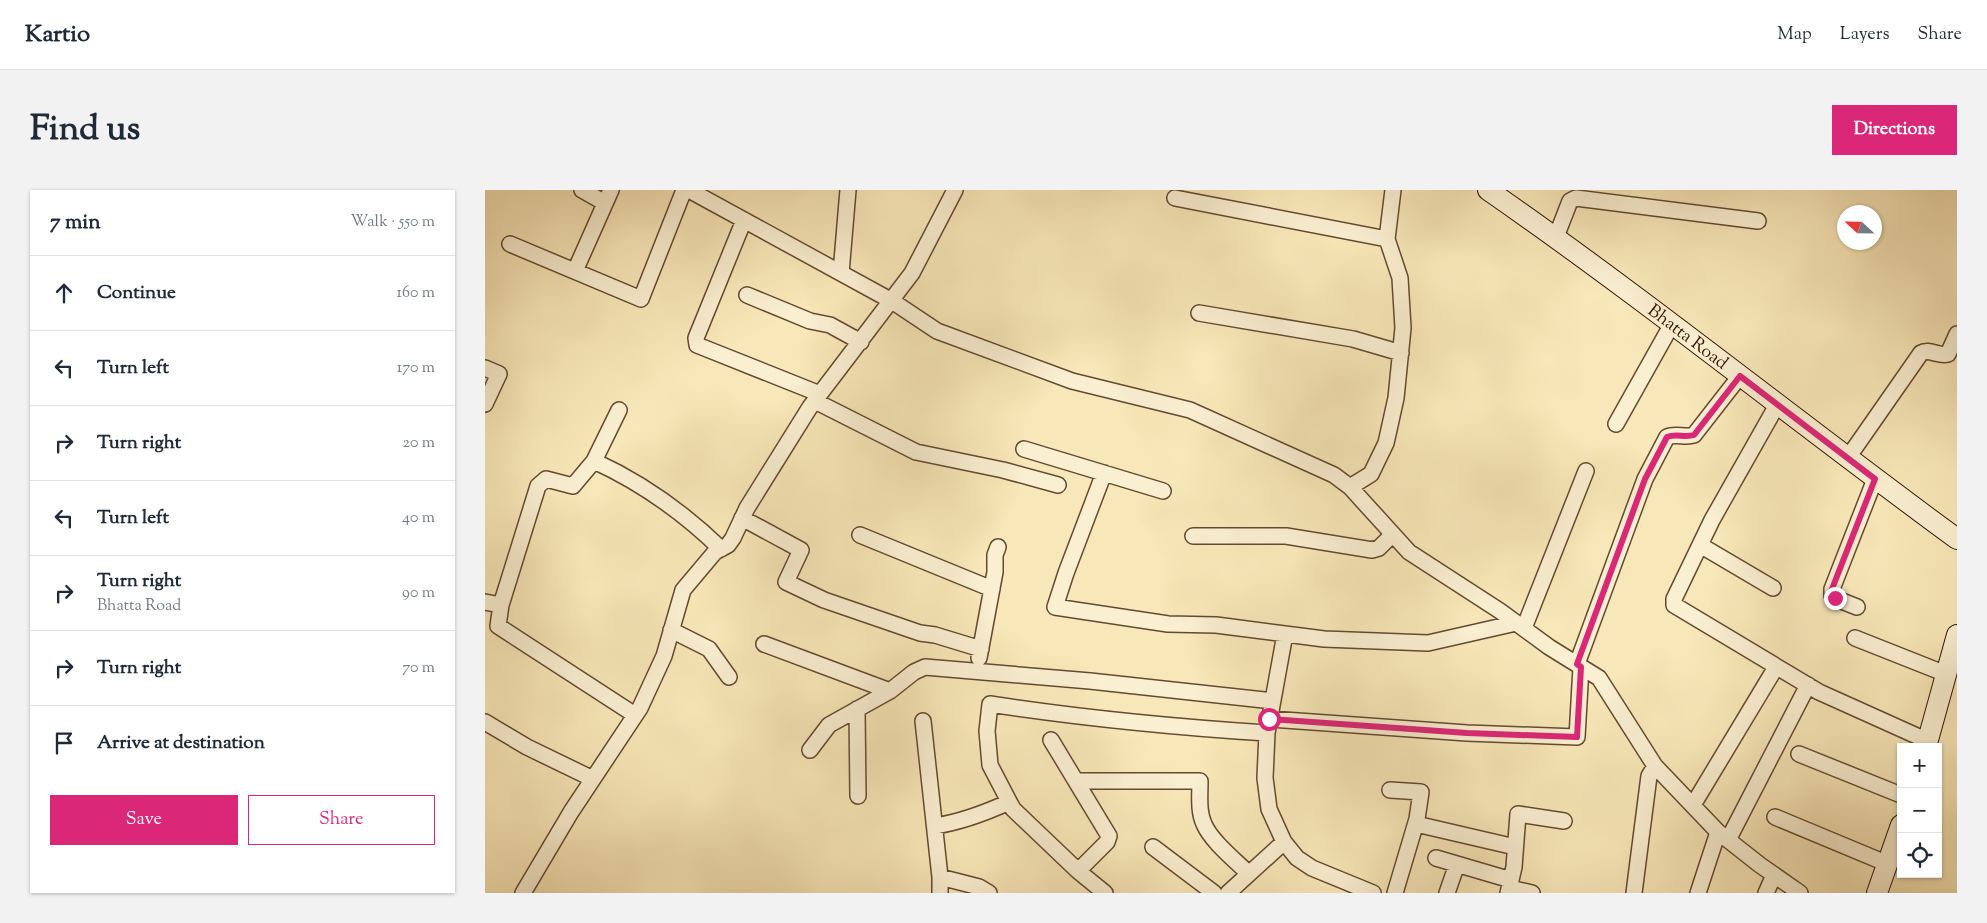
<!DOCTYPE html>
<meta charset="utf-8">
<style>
:root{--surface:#fff;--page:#f2f2f3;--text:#1f2937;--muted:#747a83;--line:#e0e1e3;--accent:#db2777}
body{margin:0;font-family:"Sorts Mill Goudy",serif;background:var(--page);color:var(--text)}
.controls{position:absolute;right:15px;bottom:15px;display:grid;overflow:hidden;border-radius:0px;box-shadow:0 1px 4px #0004}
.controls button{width:45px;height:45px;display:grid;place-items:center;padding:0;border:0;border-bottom:1px solid var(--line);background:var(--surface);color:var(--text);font:25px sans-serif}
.compass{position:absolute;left:1352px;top:15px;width:45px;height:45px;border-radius:50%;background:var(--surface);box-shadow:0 1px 4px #0004;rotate:292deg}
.stop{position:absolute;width:15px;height:15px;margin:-11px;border:4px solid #db2777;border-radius:50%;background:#fff}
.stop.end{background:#db2777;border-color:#fff;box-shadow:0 1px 5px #0008}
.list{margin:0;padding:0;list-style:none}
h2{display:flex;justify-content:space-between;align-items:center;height:65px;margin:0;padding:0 20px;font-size:21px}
h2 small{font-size:16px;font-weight:400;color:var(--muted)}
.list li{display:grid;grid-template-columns:32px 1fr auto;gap:15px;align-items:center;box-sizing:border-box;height:75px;padding:0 20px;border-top:1px solid var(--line)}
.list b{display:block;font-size:19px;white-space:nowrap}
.list p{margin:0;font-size:16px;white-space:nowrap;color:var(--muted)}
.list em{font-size:16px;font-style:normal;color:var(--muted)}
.actions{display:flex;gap:10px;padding:15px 20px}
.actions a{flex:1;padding:11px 0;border:1px solid var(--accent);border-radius:0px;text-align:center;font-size:18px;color:var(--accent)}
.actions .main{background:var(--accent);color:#fff}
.icon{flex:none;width:28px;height:28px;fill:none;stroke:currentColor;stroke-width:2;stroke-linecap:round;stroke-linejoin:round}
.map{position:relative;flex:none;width:1472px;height:703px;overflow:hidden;border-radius:0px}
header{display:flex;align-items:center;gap:30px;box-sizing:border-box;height:70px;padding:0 25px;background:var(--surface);border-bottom:1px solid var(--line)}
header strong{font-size:24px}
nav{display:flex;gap:28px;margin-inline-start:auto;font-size:18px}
.intro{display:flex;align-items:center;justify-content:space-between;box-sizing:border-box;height:120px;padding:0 30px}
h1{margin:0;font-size:35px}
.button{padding:12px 22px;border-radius:0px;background:var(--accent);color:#fff;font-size:18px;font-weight:700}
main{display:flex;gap:30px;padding:0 30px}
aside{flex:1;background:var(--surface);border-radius:0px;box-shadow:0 1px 4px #0004}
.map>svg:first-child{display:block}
</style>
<header>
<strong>Kartio</strong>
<nav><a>Map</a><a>Layers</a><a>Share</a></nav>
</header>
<div class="intro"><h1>Find us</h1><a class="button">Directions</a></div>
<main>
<aside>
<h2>7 min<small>Walk · 550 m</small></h2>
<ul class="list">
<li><svg class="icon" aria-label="ahead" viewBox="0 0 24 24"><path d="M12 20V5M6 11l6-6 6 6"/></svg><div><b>Continue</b></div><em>160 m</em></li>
<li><svg class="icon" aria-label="left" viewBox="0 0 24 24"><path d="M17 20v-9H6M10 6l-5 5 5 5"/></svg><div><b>Turn left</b></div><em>170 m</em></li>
<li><svg class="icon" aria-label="right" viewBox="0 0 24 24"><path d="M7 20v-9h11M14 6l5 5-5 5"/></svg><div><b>Turn right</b></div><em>20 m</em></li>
<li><svg class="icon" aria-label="left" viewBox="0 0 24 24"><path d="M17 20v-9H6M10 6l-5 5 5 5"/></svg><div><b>Turn left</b></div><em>40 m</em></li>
<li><svg class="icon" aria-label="right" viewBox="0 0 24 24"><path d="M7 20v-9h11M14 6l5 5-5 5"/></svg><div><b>Turn right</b><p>Bhatta Road</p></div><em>90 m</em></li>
<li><svg class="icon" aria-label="right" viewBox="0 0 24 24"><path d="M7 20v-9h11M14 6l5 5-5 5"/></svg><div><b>Turn right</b></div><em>70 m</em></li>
<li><svg class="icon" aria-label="arrive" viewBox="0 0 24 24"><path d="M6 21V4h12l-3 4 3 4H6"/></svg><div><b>Arrive at destination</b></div></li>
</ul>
<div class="actions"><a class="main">Save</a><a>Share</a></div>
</aside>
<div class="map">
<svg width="1472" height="703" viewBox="0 0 1472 703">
<rect width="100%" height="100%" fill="#f8e7b8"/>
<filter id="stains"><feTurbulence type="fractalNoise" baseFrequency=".004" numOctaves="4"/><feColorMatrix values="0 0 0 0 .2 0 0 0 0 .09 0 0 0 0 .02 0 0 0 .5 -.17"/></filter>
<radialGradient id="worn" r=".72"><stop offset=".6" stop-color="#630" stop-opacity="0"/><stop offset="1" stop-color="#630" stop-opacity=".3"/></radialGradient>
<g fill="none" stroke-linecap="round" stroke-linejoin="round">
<defs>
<path id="street" d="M97,0L120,13
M204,0L407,111L452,141L587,191L705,220L849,285L865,297L924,362L1015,421L1064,457L1114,488L1170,576L1233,642L1275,675L1315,703
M690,8L902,49
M259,30L211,148L212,155L335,204
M1071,47L1085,11L1091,8L1273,31
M25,54L156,109L199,0
M90,81L126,0
M356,83L363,0
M262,105L325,131L345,135L376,152
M714,123L868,149L916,163
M0,178L14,184L0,214
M330,211L431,262L518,280L573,295
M1292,215L1227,330L1189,409V415L1334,502L1443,551
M134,220L109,271L88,296L61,289L53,296L16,415L13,436L150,525
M1131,234L1187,134
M539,259L678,301
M1362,269L1436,163C1444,158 1454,167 1463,164L1472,144
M109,271C155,292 199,323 236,359
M619,283L581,383L570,417L683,434L731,435L839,449L943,453L1031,433
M865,297L886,284L901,253L911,208L918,138L915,88L902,49L908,0
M257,328L316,360L301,392L339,410L435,443L450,445L496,459
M375,345L507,399
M708,346H801L887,360L894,358L907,345
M1215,355L1288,398
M0,412L16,415
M1372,417L1349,408L1347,405V399L1390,289
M1039,438L1101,281
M186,440L224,459L244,487
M800,444L782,543L780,588L784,619L799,652L812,668L827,678L888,703
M1370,448L1461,484
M279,454L405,501
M494,468L510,382V365L513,357
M1092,474L1160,289L1182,247C1191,243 1200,248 1209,245L1255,186
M372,519L373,606
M785,529L982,543L1092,547L1096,477
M438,531L455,687V703
M0,532L42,557L108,589
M566,550L624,646L622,652L593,681
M325,560L344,535L405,501L429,482L440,477L605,491L788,511
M1314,564L1416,605
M591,591H715C715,605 713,621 719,634C726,651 751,671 764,684
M905,600L936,602L932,629L910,703
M1208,615L1291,477
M1290,627L1403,674
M931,634L1030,657
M450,636C476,632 500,623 524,612
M1243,650L1323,495
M668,657L729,703
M951,668L1026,690
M455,687L494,697L504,703
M1025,698L1047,703
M38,703L86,622L155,518L179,466L198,400L230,362L243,355L248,348L262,318L325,217L427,83L470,0
M620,703L593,681L528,619L505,575L502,541L505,514C597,528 689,537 782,543
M743,703L799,652
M962,703L972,674
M1023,703L1029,677L1033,624L1079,631
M1149,703L1164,586L1170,576
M1213,703L1233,642
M1281,703L1289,685"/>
<g id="secondary">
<path id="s1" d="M1003,0C1163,111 1315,234 1472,349"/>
<path d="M1441,557L1472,445"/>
<path d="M1392,703L1416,635"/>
</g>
</defs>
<use href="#street" stroke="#644a30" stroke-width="18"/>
<use href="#secondary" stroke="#321503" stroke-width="22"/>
<use href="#street" stroke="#faefd1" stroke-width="15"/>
<use href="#secondary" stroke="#faefd1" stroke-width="20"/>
</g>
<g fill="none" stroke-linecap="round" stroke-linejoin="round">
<path stroke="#db2777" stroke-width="6" d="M784,529L982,543L1092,547L1096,477L1092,474L1160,289L1182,247C1191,243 1200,248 1209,245L1255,186L1390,289L1347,399V405L1350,408"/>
</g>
<g text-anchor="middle" stroke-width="4" stroke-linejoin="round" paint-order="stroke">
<g font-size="18" fill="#321503" stroke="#faefd1">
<text dy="6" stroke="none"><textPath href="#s1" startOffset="248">Bhatta Road</textPath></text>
</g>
</g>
<rect width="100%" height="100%" filter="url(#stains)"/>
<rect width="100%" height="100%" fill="url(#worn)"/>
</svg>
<div class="controls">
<button>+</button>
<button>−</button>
<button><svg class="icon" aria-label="locate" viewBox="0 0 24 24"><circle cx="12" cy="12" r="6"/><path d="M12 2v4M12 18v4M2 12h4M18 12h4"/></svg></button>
</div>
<svg class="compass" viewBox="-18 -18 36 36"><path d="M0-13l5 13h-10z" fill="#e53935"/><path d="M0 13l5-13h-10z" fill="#747a83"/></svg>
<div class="stop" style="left:784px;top:529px"></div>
<div class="stop end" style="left:1350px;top:408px"></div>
</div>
</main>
